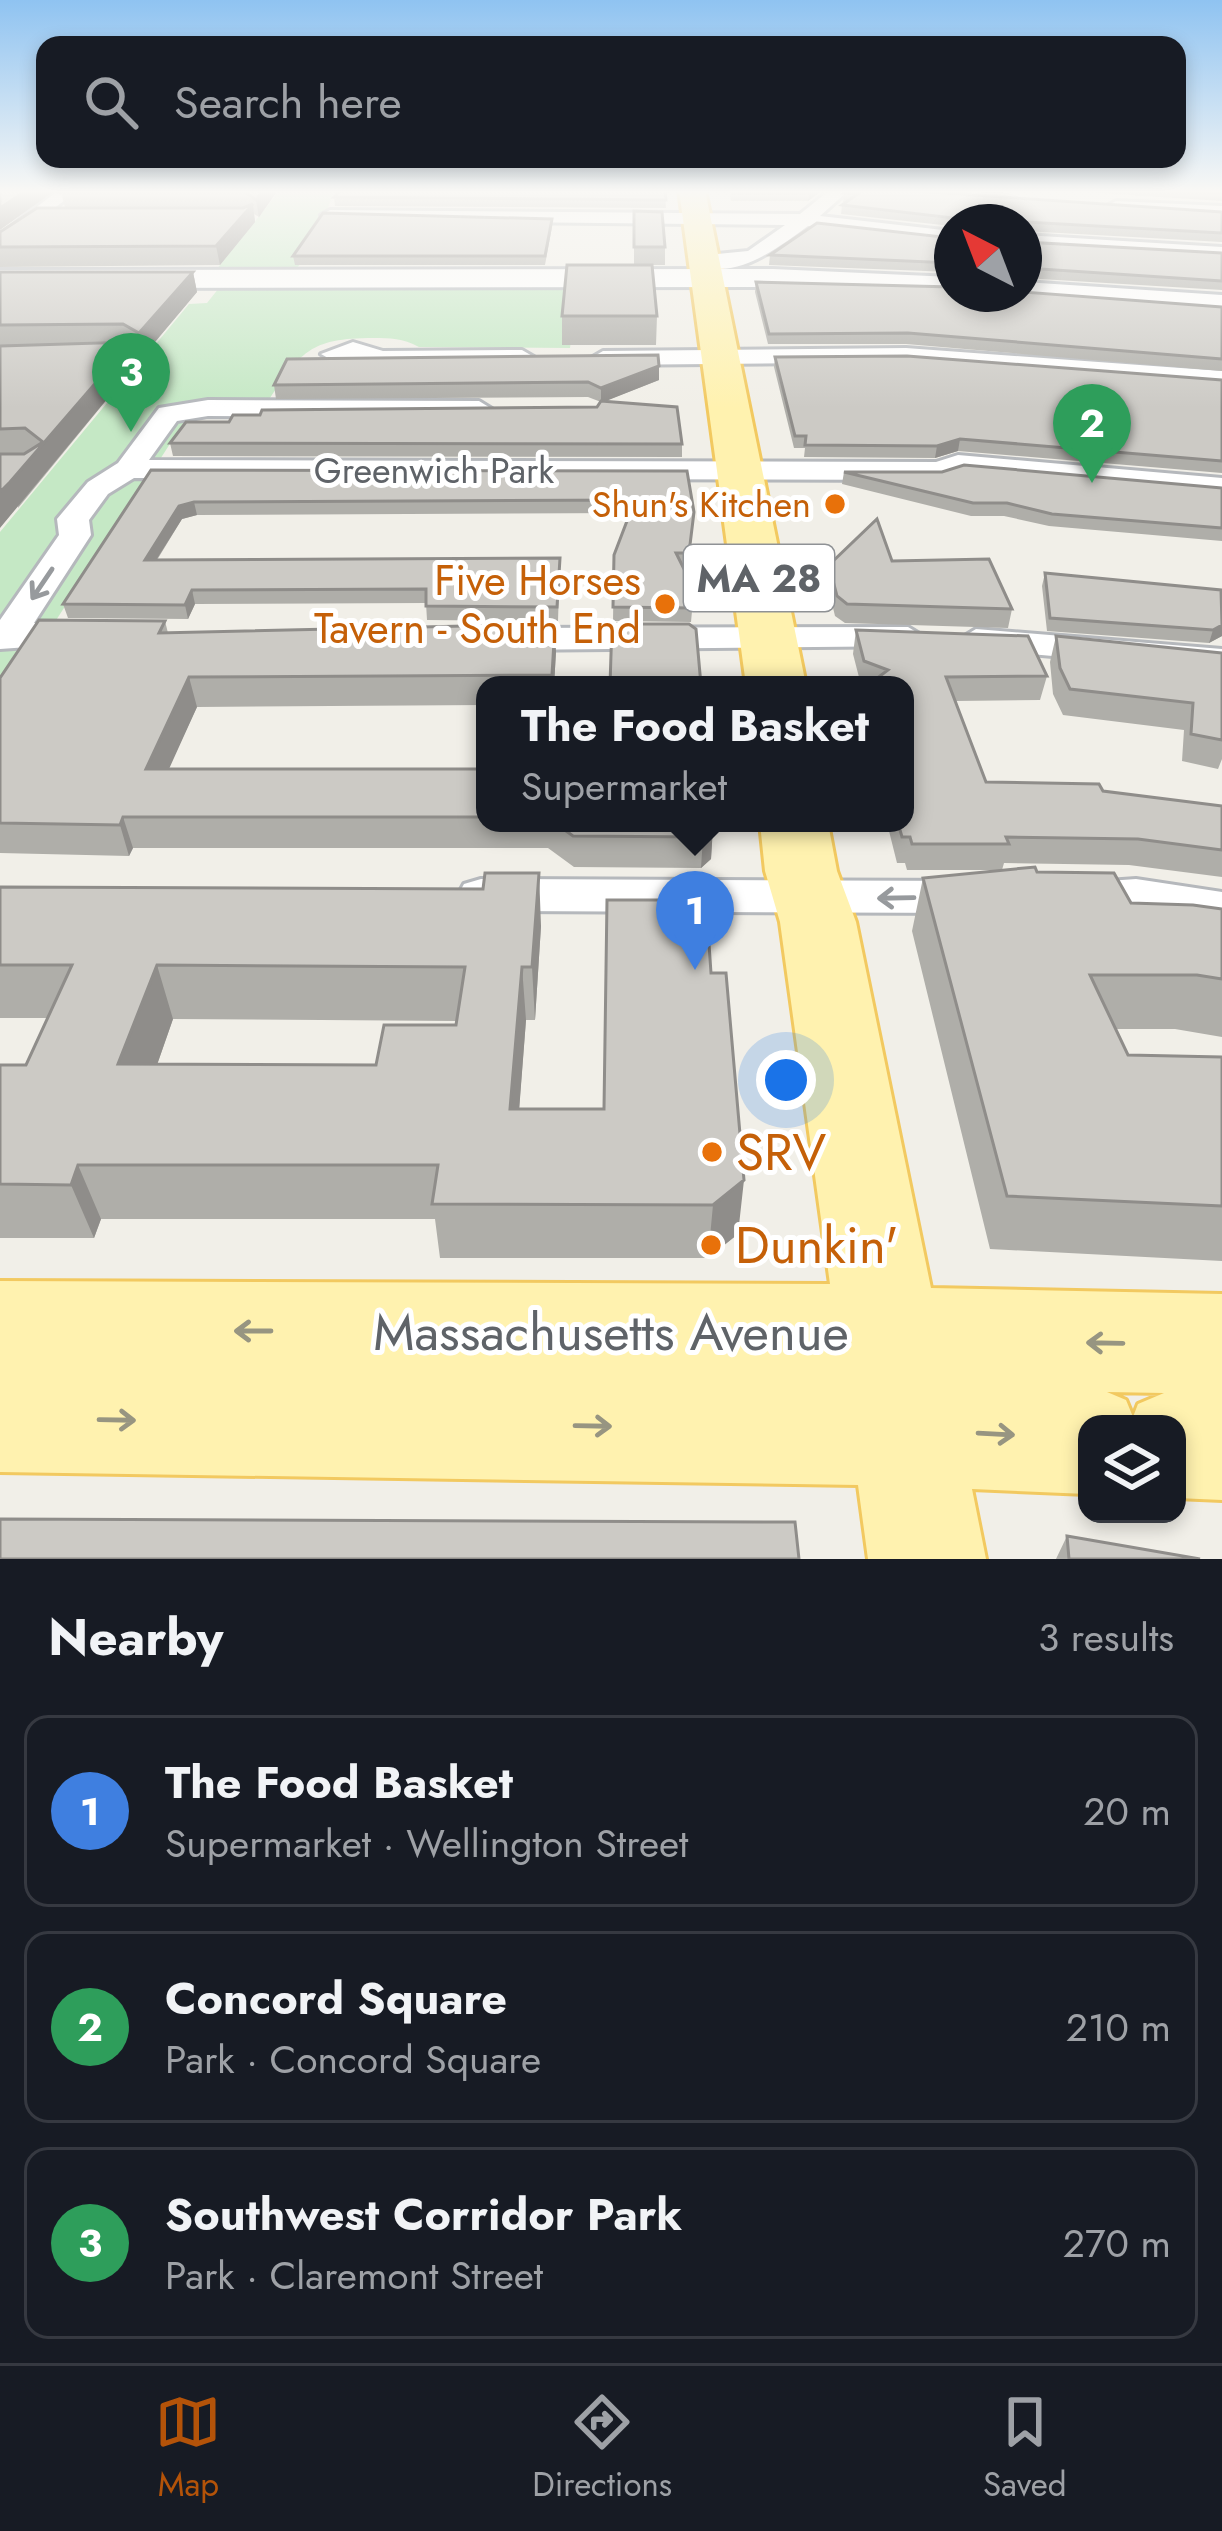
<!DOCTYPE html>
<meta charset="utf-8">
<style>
:root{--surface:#171b24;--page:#20242c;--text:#f1f3f6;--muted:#9ea1a6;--line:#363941;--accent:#b45309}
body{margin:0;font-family:Jost,sans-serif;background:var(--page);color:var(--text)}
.controls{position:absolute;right:36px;bottom:36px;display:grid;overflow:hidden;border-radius:24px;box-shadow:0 6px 18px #0003}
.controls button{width:108px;height:108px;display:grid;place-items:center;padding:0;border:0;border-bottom:3px solid var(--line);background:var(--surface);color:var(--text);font:60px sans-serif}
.compass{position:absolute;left:934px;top:204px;width:108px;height:108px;border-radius:50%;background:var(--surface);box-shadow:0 6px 18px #0003;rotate:318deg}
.you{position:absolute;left:786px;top:1080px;width:42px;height:42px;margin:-30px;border:9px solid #fff;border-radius:50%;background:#1a73e8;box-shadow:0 0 0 18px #1a73e833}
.badge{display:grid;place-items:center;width:78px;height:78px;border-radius:50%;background:var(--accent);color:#fff;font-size:39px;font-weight:700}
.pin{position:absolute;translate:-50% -99px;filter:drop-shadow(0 3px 6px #0008)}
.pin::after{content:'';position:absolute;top:63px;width:42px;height:36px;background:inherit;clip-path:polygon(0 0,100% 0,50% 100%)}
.popup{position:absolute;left:476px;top:676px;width:438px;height:156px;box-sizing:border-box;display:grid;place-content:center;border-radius:24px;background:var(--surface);filter:drop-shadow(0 3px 9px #0005);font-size:39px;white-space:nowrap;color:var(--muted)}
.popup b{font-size:45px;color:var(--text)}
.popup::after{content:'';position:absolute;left:50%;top:100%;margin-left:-24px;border:24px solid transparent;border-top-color:var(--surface)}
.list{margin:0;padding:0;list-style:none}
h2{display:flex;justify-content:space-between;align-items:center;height:156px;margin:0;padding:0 48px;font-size:51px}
h2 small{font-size:39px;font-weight:400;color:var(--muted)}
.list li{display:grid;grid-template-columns:78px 1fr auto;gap:36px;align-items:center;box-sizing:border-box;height:192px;margin:0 24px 24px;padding:0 24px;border:3px solid var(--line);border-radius:24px}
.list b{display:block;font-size:45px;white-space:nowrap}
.list p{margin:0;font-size:39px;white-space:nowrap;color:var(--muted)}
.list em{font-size:39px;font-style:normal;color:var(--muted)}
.icon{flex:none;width:66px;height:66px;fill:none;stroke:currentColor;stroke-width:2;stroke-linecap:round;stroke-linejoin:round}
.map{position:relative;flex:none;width:1222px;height:1559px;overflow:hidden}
.search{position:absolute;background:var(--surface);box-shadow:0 6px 18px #0003;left:36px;right:36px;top:36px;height:132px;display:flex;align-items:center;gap:30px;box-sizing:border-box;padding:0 42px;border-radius:24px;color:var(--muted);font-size:45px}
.sheet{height:804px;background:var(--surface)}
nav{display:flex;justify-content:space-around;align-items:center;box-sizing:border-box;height:168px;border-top:3px solid var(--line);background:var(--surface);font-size:33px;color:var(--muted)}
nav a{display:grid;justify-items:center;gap:6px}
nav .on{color:var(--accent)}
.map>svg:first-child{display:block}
</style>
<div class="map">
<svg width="1222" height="1559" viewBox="0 0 1222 1559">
<rect width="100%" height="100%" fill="#f1efe8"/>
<path fill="#c5e8c5" d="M280,190H334L327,211L335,225L279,288L567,286L574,319L570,348L419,347C402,338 391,338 373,338C310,338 300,352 267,403L197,402L0,707V532L189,304L207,303L219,288L212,275Z"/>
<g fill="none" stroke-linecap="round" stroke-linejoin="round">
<defs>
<path id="street" d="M59,190H78L0,250V235Z
M830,190H849L820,216L952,231V243L808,226C779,247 730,286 694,260L697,256L748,251L785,225L330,220L321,215L330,210L800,214Z
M892,190H947L979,198L970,203Z
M1116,201L1222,206V216L1110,210L1107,206Z
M1024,235L1222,247V259L1024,247Z
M353,342L383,351L522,350L534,357L522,364L342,366L321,354Z
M906,348L1222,371V387L906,362L603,365L591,358L603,351Z
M208,400L479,401L492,409L479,417L208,416L177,421L149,460L936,462L958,455L1222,478V496L961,473L940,480L134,478L108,494L89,520L91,535L34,623L99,626L104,634L99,642L0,649V620L59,535L57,519L88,482L118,463L159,408Z
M908,627L926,638L921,646L502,650L484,639L502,628Z
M976,629L1222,649V671L963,648L958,640Z
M481,879L977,881L994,886L1000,897L994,908L977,913L481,911L464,906L458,895L464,884Z
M1136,879L1222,892V924L1136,911L1052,907L1046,896L1052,885Z"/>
<path id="secondary" d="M773,269L952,277L956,294L773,287L0,288V270Z
M1024,282L1222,295V313L1013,297L1011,294H1024Z"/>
<path id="primary" d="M679,190H705L806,685H746Z
M760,823H828L837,871L856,922L931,1288L1222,1294V1500L1177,1498V1424H1087V1494L972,1489L986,1559H868L858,1485L0,1472V1281L830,1284L780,922L765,871ZM1107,1392L1164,1393L1138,1404L1133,1417L1126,1400Z"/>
</defs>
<use href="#street" stroke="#b5b8bc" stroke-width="6"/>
<use href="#secondary" stroke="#b6babf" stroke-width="6"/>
<use href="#primary" stroke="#f2c960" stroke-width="6"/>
<use href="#street" fill="#fff" fill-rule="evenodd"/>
<use href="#secondary" fill="#fff" fill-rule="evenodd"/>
<use href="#primary" fill="#fff2af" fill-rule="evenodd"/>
</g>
<path fill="#afaea9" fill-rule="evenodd" d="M0,190H278L259,217L254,214L255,222L220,265L0,267V232L65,208L62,195L53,192Z
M665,190L666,208L335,206L334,197Z
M729,190H823L808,201H731Z
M1053,190H1222V201Z
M844,193L1222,212V242L1024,231V222H952V226L841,214L842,205L847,202H843Z
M634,211L665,247V265H634Z
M552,227L545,265H295L293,256Z
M952,238V272L769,265L770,255Z
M1025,242L1222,253V290L1024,278Z
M0,272H193L197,292L144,355L133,348L136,364L18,508L24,454L27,453L0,454Z
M756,282L1222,307V371L906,344H768L755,292Z
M562,316H657L656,345H562Z
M775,357L1222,380V473L958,451L935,458L804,457L805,448H794L774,367Z
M659,380L605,401L682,444V457L173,456L170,443L229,422L597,407L601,402L588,397L276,399L274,385Z
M151,470L687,471L693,525L688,567H683L694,589L691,622L613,621L614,555L630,513L197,515L182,519L157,560L560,558L558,621L427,620L426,603L195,604L188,619L68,618L63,604Z
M844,472L1222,488V541L1049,526L1004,516H971L842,484Z
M892,561L1012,609L1008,628L845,623L835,616L827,583L829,565Z
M1045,573L1221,590L1222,636L1209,643L1047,631L1042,586Z
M165,621L168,633L556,652L554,685H485V705L197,707L168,769H485V823H713L711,859L701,868L574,867L548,848H133L129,856L0,853V678Z
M856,630L1047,676L1040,700L955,701L986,782L1103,791L1222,806V877L1129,865L1004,863L1002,870H907L905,863H897L887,823H905V685H861L853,654Z
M1056,636L1222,653V759L1218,769L1182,761L1184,730L1063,715L1053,694L1050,662Z
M1037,872L1131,903L1222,909V1037L1175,1029H1115L1128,1055L1222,1057V1261L990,1249L912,931L923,878Z
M0,887L541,926L535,1020H526L519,1109H604L711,973L738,1234L708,1258H440L435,1219H101L94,1238H0V1065H26L47,1018H0ZM173,1019L457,1021L456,1025L376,1065H157Z
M1067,1536L1200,1559H1056Z"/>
<path fill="#8f8d8a" d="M27,190H53V192L0,230V208Z
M263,190H278L259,217L256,200Z
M813,190H823L808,201L809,193Z
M253,204L255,222L220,265L216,246Z
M193,272L197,292L144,355L139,333Z
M131,342L136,364L0,528V492Z
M659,366V380L601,403V388Z
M960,439L958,451L935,458L937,446Z
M194,502L197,515L182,519L148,573L145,560L179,506Z
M192,590L195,604L188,619L185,605Z
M555,624L556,652L554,685H553Z
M1222,625V636L1209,643L1213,630Z
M189,677L197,707L155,800L146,769Z
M123,817L133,848L129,856L120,825Z
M713,828L711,859L701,868L703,837Z
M539,873L541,926L535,1020L532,967Z
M157,965L173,1019L138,1119L118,1064Z
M522,967L526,1020L515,1164L510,1109Z
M78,1165L101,1219L94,1238L71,1185Z
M744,1180L738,1234L708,1258L713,1205Z"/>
<path fill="#cccac5" stroke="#8f8d8a" stroke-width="3" fill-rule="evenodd" d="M0,190H27L0,208Z
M243,190H263L256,200Z
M341,190H665L666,200L334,197Z
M731,190H813L809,193H732Z
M847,190H899L1222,212V233L1026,222L1024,224L955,222L954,218L842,205L859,193H844Z
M1179,190H1222V193Z
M253,204L216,246L0,247V232L37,208H243Z
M634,211L662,212L665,247H634Z
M323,213L552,219L545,256H293Z
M817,223L952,238V263L770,255Z
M1024,237L1025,242L1222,253V281L1026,268L1024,273Z
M567,265H652L657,316H562Z
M0,272H193L139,333L123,324L0,325Z
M756,282L952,287V294H1024V292L1222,307V359L908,333L769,334Z
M131,342L10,482L0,492V454H24L43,442L25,428L0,429V346Z
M658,355L659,366L601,388L588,382L274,385L287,359Z
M907,356L1222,380V461L960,439L937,446L805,445L806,436H795L775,357Z
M601,401L677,407L682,444L170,443L186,422H229L233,415H260L262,410L597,407Z
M964,465L1222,488V528L1052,514L1007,503H973L844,472H942Z
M151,470L687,471L694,512L689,553H676L694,589L692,608L613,607L614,555L635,500L194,502L179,506L145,560L560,558L557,607L426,606V589L192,590L185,605L63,604Z
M877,519L892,561L989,559L1012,609L847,604L837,596L829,565Z
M1045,573L1221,590L1222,625L1213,630L1050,618Z
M39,620L165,621L159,633L555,624L552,675L189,677L146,769H485V817H123L120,825L0,823V678Z
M612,624H689L696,629L701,685H610Z
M856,630L1028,636L1047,676L946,677L986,782L1099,784L1103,791L1222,806V850L1138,839L1006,837L1009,844H912L910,837H902L898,823H905V685H868L888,670L864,661Z
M1056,636L1222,653V740L1191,734L1193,703L1070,689L1060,668Z
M555,823H713V828L703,837L573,836Z
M1035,867L1037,872L1114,873L1131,903L1193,905L1222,909V979L1197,975H1090L1128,1055L1222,1057V1206L1007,1196L923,878Z
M485,873H539L532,967H522L510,1109H604L607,900H706L711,973H726L744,1180L713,1205L432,1204L438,1165H78L71,1185L0,1184V1065H26L72,965H0V887L483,889ZM157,965L465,967L456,1025H384L376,1065L118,1064Z
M0,1519L795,1522L799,1559H0Z
M1067,1536L1200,1559H1069Z"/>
<defs><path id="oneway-shaft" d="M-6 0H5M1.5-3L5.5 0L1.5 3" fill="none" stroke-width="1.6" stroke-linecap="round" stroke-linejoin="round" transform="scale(3)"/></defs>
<g stroke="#979a9d">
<use href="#oneway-shaft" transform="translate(42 584) rotate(124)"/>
<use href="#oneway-shaft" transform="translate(896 898) rotate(179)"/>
</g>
<g stroke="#979581">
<use href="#oneway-shaft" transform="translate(253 1331) rotate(-180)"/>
<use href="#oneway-shaft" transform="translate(1105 1343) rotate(-179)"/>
<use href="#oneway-shaft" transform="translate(117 1420) rotate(1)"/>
<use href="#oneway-shaft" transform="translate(593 1426) rotate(1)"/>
<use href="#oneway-shaft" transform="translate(996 1434) rotate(3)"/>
</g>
<linearGradient id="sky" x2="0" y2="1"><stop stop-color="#8fc3f1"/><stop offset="0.47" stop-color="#f9f8f5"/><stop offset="1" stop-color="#f9f8f5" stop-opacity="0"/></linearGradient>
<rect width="1222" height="408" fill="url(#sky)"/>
<g fill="#e8710a" stroke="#fff" stroke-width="4.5">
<circle cx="835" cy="504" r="12"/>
<circle cx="665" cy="604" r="12"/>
<circle cx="712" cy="1152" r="12"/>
<circle cx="711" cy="1245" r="12"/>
</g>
<g text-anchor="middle" stroke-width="10" stroke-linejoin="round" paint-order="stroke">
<g font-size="36" fill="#5f6368" stroke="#fff">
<text x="434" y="483">Greenwich Park</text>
</g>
<g font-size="36" fill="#c56008" stroke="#fff" text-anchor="end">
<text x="811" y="517">Shun's Kitchen</text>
</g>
<rect fill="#fff" stroke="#8f9295" stroke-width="3" x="684" y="545" width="150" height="66" rx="9"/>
<g font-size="39" font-weight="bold" fill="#5f6368">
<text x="759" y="592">MA 28</text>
</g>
<g font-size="42" fill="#c56008" stroke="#fff" text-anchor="end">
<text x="641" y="595">Five Horses<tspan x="641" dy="48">Tavern - South End</tspan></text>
</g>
<g font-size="51" fill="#c56008" stroke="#fff" text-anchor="start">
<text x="736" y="1170">SRV</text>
<text x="735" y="1263">Dunkin'</text>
</g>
<g font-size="51" fill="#5f6368" stroke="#fff">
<text x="611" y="1350">Massachusetts Avenue</text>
</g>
</g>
</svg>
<div class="controls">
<button><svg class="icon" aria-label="layers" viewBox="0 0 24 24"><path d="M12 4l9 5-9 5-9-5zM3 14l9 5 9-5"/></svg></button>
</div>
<svg class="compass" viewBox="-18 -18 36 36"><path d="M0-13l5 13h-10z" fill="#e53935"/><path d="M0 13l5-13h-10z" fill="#9ea1a6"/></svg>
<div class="you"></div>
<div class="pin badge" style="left:695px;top:970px;background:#3f7fe0">1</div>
<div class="popup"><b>The Food Basket</b>Supermarket</div>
<div class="pin badge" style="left:1092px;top:483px;background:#2e9e5b">2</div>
<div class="pin badge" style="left:131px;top:432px;background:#2e9e5b">3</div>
<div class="search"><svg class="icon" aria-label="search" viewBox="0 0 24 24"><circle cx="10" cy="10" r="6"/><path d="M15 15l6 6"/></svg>Search here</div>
</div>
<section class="sheet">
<h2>Nearby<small>3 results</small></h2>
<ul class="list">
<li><span class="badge" style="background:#3f7fe0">1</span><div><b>The Food Basket</b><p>Supermarket · Wellington Street</p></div><em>20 m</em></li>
<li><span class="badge" style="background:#2e9e5b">2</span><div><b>Concord Square</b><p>Park · Concord Square</p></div><em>210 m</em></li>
<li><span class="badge" style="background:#2e9e5b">3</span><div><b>Southwest Corridor Park</b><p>Park · Claremont Street</p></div><em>270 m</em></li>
</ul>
</section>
<nav>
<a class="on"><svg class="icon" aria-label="map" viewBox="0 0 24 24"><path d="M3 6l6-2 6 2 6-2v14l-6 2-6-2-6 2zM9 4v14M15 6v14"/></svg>Map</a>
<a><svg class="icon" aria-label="directions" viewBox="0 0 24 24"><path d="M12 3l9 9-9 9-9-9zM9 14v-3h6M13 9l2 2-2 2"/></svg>Directions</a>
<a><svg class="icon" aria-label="saved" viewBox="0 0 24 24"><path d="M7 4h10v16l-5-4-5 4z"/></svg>Saved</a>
</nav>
